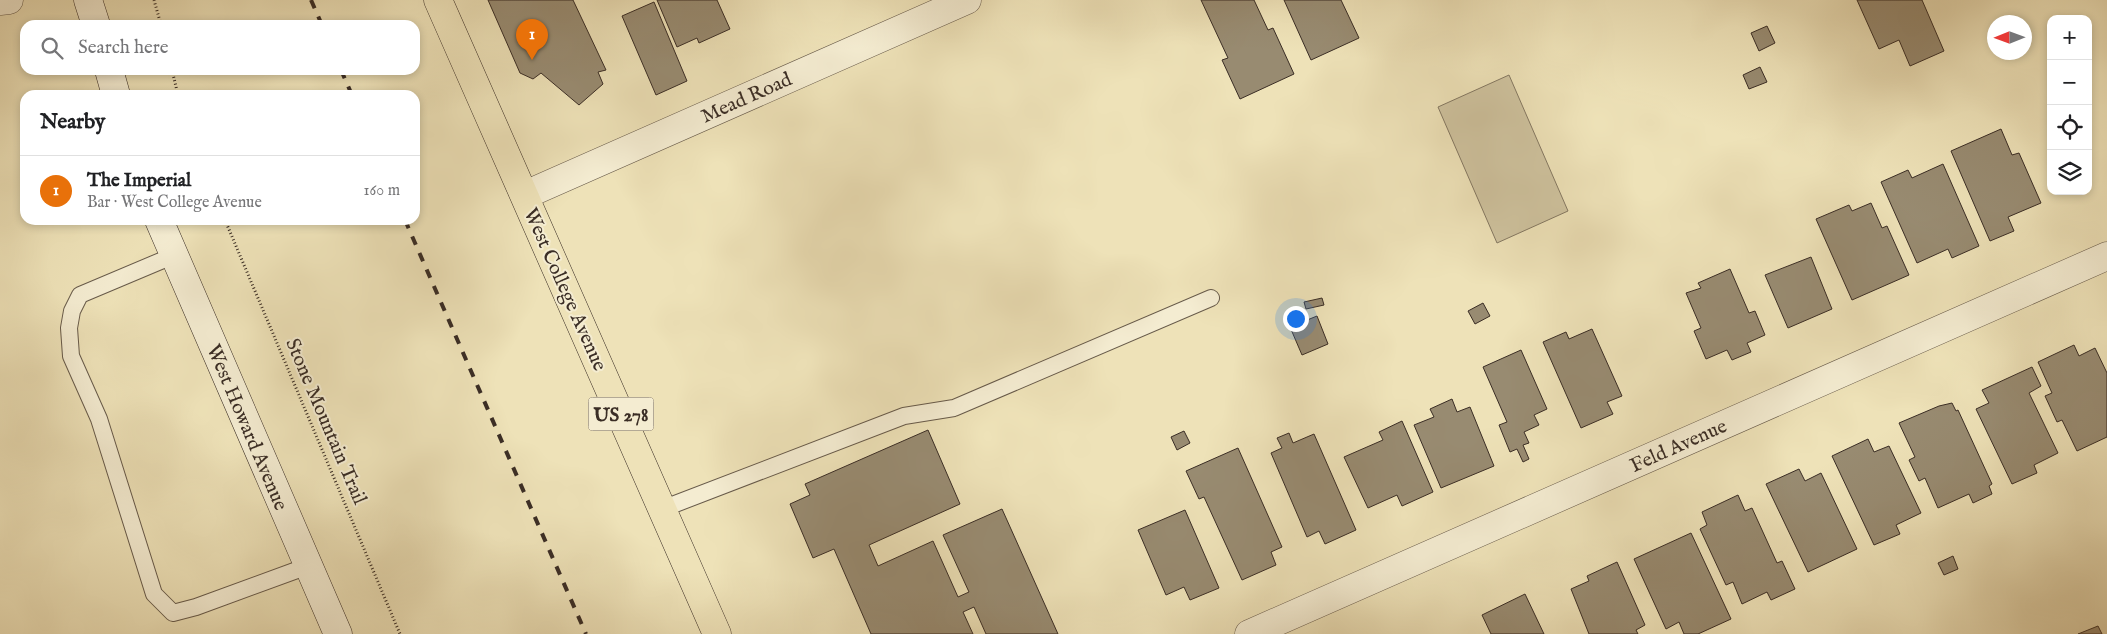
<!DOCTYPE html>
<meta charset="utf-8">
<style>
:root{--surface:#fff;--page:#f6f6f6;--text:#202124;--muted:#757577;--line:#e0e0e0;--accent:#7c3aed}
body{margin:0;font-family:"IM FELL English",serif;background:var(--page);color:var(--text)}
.controls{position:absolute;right:15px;top:15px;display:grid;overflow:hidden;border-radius:10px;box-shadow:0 2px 8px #0003}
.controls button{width:45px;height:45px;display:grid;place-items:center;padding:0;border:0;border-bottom:1px solid var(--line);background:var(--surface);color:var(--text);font:25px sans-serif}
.compass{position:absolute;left:1987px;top:15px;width:45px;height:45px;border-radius:50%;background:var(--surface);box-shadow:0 2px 8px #0003;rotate:269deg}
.you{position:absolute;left:1295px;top:318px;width:18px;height:18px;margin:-12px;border:4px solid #fff;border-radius:50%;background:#1a73e8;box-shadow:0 0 0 8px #1a73e833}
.badge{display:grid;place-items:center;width:32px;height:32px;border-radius:50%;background:var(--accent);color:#fff;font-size:16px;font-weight:700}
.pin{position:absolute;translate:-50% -41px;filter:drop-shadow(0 1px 2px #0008)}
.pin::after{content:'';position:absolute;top:26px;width:18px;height:15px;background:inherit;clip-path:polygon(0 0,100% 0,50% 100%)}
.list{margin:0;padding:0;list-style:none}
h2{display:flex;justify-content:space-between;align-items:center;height:65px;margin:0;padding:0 20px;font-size:21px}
h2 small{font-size:16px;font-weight:400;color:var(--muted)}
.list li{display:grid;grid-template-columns:32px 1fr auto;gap:15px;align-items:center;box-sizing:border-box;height:70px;padding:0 20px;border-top:1px solid var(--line)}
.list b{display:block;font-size:19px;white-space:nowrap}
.list p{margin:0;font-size:16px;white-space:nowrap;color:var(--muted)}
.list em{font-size:16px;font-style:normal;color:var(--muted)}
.icon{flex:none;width:28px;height:28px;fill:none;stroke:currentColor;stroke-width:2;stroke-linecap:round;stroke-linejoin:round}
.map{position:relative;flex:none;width:2107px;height:634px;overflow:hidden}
.search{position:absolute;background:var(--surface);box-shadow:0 2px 8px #0003;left:20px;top:20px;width:400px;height:55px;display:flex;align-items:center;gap:12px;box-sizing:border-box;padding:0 18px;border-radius:15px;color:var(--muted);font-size:19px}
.panel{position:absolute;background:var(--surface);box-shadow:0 2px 8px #0003;left:20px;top:90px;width:400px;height:135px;border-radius:15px}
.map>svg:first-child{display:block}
</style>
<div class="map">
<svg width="2107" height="634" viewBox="0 0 2107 634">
<rect width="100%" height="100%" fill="#eee2b8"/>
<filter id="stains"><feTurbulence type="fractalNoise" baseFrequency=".004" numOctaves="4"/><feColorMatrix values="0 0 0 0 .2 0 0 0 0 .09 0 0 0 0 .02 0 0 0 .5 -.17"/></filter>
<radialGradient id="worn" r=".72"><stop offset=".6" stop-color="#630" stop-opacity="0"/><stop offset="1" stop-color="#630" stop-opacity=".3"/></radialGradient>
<path fill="#cfc39f" stroke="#847862" d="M1509,75L1568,211L1497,243L1438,107Z"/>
<path fill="#988b71" stroke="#3a2d25" d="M488,0H573L606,70L598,72L603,84L579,105L541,73L533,79L520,73Z
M657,0H717L730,29L699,43L697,38L677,47Z
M1201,0H1254L1268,30L1273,28L1294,74L1240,99L1222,60L1228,58Z
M1284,0H1341L1359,38L1311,60Z
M1857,0H1922L1944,51L1910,66L1899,40L1879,49Z
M654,2L687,81L656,95L622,16Z
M1767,26L1775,43L1759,51L1751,33Z
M1760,67L1767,82L1749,89L1743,75Z
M2001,129L2012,155L2019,153L2041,203L2008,217L2014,231L1990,241L1951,151Z
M1943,164L1979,246L1952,258L1948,249L1917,263L1881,182L1908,170L1912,178Z
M1871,203L1882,228L1887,226L1909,275L1852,300L1816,219L1849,205L1852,211Z
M1811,257L1832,309L1788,328L1765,275Z
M1730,269L1749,313L1755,311L1765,335L1747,343L1751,352L1732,360L1727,350L1706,359L1694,331L1701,328L1686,293L1701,288L1698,283Z
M1322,298L1324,305L1306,309L1304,302Z
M1483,303L1490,316L1475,324L1468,311Z
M1317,316L1328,344L1302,355L1290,327Z
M1592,329L1622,396L1607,402L1613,414L1581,428L1543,342L1566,332L1569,339Z
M2074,345L2079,356L2095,348L2107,373V437L2077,451L2062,420L2057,422L2045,396L2052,393L2038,362Z
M1521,350L1547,409L1534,415L1539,425L1524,432L1529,443L1523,445L1529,459L1523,462L1517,449L1510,452L1499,425L1507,422L1483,367Z
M2032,367L2041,386L2029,393L2058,453L2034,465L2037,473L2012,484L1976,409L1989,403L1982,390Z
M1452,399L1457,412L1470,407L1494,466L1441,488L1414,425L1434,417L1430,409Z
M1952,403L1956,411L1958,410L1992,484L1989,486L1992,494L1973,503L1969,494L1938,508L1925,478L1919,481L1909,460L1915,457L1899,423L1939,406Z
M1402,421L1433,492L1402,506L1397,495L1368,508L1344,457L1383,440L1379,432Z
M928,430L960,504L869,545L878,566L933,541L958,597L969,592L943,535L1002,509L1058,634H986L974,607L963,612L973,634H871L834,549L813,558L790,504L810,495L805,484Z
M1184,431L1190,443L1177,450L1171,437Z
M1289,433L1293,443L1314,434L1356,530L1325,544L1319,531L1307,537L1271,453L1282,448L1277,438Z
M1868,439L1874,452L1889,446L1921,513L1896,525L1900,534L1874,545L1832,456Z
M1238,448L1282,547L1271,552L1276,565L1242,580L1204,497L1199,499L1186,471Z
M1799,469L1805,481L1821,473L1857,549L1808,572L1766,484Z
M1738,495L1745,511L1752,508L1777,563L1782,561L1795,589L1771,600L1767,592L1742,604L1733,582L1726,585L1700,529L1707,525L1702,512Z
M1185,510L1219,588L1190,600L1184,587L1166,595L1138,530Z
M1691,533L1731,619L1698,634H1684L1679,622L1666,629L1634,559Z
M1953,556L1958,569L1944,575L1938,563Z
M1617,562L1645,625L1636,630L1638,634H1589L1571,589L1589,581L1587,576Z
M1525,594L1544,634H1491L1482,615Z
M2098,626L2102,634H2078Z"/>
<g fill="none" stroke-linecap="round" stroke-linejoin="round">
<defs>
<path id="service" d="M175,255L80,295L72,311L69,328L71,356L99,419L154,594L173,613L196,607L308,566
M662,509L904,416L954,408L1211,298"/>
<path id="minor" d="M0,1L9,0
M525,195L967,0
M1249,634L2107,256"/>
<path id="secondary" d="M88,0L96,25
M109,70L116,95
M159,220L338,634"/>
<path id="primary" d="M438,0L717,634"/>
</defs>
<use href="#service" stroke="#675a4a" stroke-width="18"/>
<use href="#minor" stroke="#675a4a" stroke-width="29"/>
<use href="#secondary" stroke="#3a2d25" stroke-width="29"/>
<use href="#primary" stroke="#3a2d25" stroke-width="29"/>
<path stroke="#3a2d25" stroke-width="3" stroke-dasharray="1 2.5" stroke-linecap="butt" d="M154,0L161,25
M172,70L178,95
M225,220L400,634"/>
<use href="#service" stroke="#f4ecd1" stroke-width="16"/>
<use href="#minor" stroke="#f4ecd1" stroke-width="28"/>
<use href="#secondary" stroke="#f4ecd1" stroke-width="28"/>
<use href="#primary" stroke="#eee2b8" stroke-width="28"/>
<path stroke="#3a2d25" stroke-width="4" stroke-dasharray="9 9" stroke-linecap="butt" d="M311,0L322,25
M341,70L352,95
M405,220L586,634"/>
</g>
<g text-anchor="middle" stroke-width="4" stroke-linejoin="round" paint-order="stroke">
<rect fill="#f4ecd1" stroke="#726659" stroke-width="1" x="588.5" y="397.5" width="65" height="33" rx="4"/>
<g font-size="19" font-weight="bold" fill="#3a2d25">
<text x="621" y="421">US 278</text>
</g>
<g font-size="20" fill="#3a2d25" stroke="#f4ecd1">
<text transform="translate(746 97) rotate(-24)" y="7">Mead Road</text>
<text transform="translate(566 289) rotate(66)" y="7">West College Avenue</text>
<text transform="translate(327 421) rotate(67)" y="7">Stone Mountain Trail</text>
<text transform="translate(248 427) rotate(67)" y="7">West Howard Avenue</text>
<text transform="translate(1678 445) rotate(-24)" y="7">Feld Avenue</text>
</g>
</g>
<rect width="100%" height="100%" filter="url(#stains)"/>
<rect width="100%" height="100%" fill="url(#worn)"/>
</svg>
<div class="controls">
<button>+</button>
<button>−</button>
<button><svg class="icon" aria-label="locate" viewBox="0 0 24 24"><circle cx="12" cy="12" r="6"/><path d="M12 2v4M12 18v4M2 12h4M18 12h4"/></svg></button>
<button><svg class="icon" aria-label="layers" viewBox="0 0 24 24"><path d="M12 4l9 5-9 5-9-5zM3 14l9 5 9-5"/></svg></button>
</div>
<svg class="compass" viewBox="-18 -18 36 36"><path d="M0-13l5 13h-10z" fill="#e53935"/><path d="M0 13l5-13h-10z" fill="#757577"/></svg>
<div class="you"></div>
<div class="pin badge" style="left:532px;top:60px;background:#e8710a">1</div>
<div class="search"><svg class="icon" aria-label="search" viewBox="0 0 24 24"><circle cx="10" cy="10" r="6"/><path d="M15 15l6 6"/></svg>Search here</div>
<section class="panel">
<h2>Nearby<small></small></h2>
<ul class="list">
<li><span class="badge" style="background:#e8710a">1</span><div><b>The Imperial</b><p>Bar · West College Avenue</p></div><em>160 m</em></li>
</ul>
</section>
</div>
